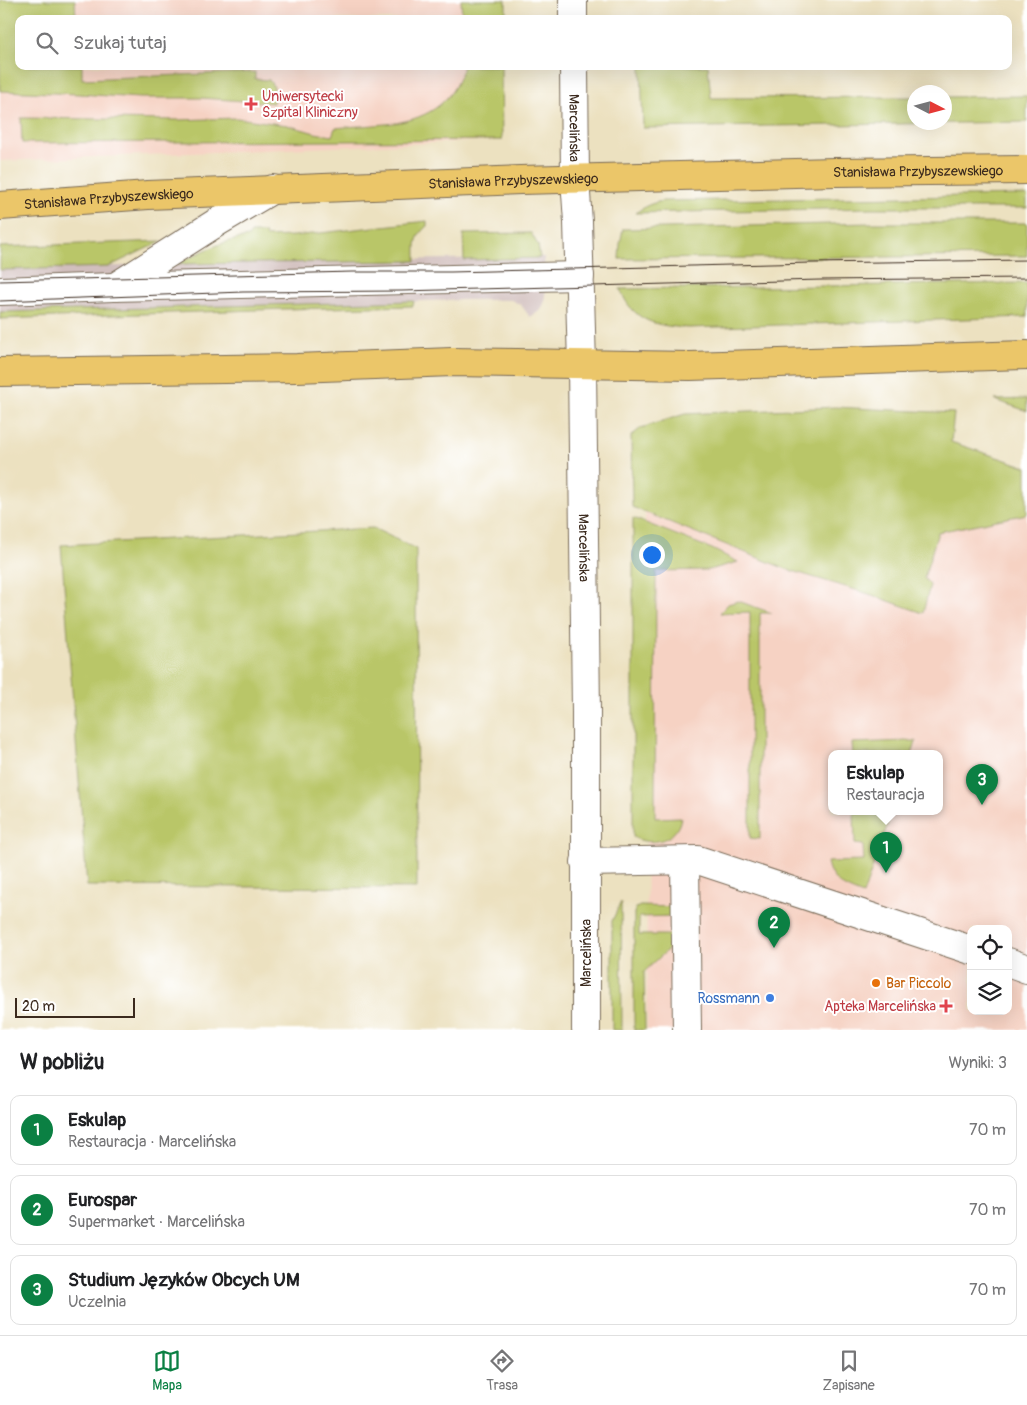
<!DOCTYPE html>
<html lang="pl">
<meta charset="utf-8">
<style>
:root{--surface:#fff;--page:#f2f2f2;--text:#202124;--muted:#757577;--line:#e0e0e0;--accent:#0b8043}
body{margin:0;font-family:Pangolin,sans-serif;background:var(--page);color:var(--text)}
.controls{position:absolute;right:15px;bottom:15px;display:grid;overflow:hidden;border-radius:10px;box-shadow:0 5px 20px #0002}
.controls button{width:45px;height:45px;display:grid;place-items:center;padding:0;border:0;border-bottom:1px solid var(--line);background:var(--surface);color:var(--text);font:25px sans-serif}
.compass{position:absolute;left:907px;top:85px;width:45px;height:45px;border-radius:50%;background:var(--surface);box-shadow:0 5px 20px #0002;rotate:96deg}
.scale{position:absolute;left:15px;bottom:12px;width:120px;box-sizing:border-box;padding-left:5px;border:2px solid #3b2a1e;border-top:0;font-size:14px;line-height:18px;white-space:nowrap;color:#3b2a1e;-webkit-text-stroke:4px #fff;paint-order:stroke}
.you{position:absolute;left:651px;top:554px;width:18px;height:18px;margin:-12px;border:4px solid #fff;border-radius:50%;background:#1a73e8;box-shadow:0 0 0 8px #1a73e833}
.badge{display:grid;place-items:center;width:32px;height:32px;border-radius:50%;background:var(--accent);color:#fff;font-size:16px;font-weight:700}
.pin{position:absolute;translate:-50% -41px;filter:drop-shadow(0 1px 2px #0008)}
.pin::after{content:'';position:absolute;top:26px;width:18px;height:15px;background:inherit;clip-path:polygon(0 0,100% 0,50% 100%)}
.popup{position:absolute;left:828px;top:750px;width:115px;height:65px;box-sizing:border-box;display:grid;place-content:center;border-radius:10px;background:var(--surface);filter:drop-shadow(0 1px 4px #0005);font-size:16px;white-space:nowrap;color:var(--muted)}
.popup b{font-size:19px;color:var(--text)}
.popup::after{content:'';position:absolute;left:50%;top:100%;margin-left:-10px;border:10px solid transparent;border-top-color:var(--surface)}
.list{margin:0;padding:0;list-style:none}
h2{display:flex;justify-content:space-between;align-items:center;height:65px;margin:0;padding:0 20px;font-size:21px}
h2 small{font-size:16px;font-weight:400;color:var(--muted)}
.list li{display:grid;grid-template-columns:32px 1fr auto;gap:15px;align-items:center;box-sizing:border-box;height:70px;margin:0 10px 10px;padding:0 10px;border:1px solid var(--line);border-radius:10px}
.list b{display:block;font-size:19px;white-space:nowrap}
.list p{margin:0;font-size:16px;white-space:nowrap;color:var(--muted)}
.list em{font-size:16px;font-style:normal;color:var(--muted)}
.icon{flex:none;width:28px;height:28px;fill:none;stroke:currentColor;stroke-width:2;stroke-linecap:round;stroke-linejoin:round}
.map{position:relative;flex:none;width:1027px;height:1030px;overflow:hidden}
.search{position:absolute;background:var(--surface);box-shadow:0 5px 20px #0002;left:15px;right:15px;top:15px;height:55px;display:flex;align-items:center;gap:12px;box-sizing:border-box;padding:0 18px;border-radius:10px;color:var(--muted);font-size:19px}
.sheet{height:305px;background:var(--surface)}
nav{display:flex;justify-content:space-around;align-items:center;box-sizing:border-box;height:70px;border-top:1px solid var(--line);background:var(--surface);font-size:14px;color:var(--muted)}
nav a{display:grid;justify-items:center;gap:2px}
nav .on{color:var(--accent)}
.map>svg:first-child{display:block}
</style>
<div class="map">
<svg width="1027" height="1030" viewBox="0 0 1027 1030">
<rect width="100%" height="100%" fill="#fff"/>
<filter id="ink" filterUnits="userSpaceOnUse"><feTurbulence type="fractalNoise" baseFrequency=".02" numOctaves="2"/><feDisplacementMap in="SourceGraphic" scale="10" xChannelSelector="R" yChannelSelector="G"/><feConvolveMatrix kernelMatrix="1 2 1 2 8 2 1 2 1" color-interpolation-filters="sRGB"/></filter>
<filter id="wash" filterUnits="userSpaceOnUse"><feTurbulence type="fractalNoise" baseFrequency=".0096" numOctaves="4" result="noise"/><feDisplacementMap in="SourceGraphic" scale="20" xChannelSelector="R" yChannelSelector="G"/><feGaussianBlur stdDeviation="1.12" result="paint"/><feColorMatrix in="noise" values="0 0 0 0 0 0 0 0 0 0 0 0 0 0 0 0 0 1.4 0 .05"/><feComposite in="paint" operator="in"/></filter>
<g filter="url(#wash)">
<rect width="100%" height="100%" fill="#ece1c0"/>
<path fill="#f6d2c3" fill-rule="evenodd" d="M0,0H501V19H19V66H501L502,140L0,161Z
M645,456L1027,471V1030H647ZM832,754H940V812H832ZM971,929H1008V1011H971Z"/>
<path fill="#d1bfbd" d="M544,257L546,288L544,303L541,310L530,317L521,305L511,300H463L0,312V270L177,264Z"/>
<path fill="#b9c668" stroke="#7a7843" d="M0,0H75L76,19H19V66H82V79L255,72V79L269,80L274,87L273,103L201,98H140L79,94L0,91Z
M461,0H506V19H462Z
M463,66H501L502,140L22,143L21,118L178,120L237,118L287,125L315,133L332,136L335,128C352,126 369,126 385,124C424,121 453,105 463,66Z
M641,66H708L711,98L914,97V122H944L945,97L1027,96V122L643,128Z
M1027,195V208H872L636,213C644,206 652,203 663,201Z
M427,221V226C414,237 416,245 416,261L177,264C203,251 219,242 248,237L251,233H265L266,237L294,236Z
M872,223H1027V256L619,259L620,244L623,229Z
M531,233L538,245L540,258L464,260L463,234Z
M162,241L108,267L0,270V247Z
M1027,283V317L688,328C656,326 633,322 620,289Z
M414,301L413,306L285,309L0,319V312Z
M1027,399V411L995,400Z
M835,407L954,413L951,442L1027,467V514L938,532L924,578L930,585L923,613L869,594L786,569L632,507L631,436L641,428L685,414Z
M633,518L712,549L738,562L709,570L656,571L655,818L681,817C678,841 651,847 633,837Z
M373,528L416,549L417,888L87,886L61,545Z
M738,601L772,613H760V839L750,838V612L720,613L728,604Z
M908,741H916L912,754H853L852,743Z
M854,812H892L863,895C845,888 831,883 827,862L864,861L863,845L855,844Z
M621,902L622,1030H612V921Z
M640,906L674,907L675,916L639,917V935H675L676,942L644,972L645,1030H634V913L636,908Z"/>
</g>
<g filter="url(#ink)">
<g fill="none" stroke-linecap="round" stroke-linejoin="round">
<defs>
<g id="minor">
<path d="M573,0V19"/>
<path id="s1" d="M574,66L575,179L578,222L582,365L586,713V1030"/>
<path d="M115,287L219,221L273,189"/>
<path d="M0,291L114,287L580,276"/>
<path d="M685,861L687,1030"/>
<path d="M585,862L698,860L971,950"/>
<path d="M1008,962L1027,969"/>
</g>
<g id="major">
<path id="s2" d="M0,206L148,195L520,180L835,172L1027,170"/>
<path d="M0,372L297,368L452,362L690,366L1027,355"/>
</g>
</defs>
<use href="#minor" stroke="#796a57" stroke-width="30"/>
<use href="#major" stroke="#796a57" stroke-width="30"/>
<use href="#minor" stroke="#fff" stroke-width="28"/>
<use href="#major" stroke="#ebc669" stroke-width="28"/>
<path stroke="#3b2a1e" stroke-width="1" d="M0,281L352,272H451L811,263L1027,260
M0,301L243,292L402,291L820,280L1027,278"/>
</g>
</g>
<g fill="#e0444e" stroke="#fff" stroke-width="2">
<path d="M248.5 96.5h5v5h5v5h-5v5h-5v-5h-5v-5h5z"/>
<path d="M943.5 998.5h5v5h5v5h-5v5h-5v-5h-5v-5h5z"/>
</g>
<circle fill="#e8710a" stroke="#fff" stroke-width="2" cx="876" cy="983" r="5"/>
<circle fill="#3f7fe0" stroke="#fff" stroke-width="2" cx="770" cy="998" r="5"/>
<g text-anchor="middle" stroke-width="4" stroke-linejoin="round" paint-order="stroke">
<g font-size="14" fill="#be3a42" stroke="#fff" text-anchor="start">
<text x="262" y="101">Uniwersytecki<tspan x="262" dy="16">Szpital Kliniczny</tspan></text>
<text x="936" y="1011" text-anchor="end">Apteka Marcelińska</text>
</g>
<g font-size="14" fill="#3b2a1e" stroke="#fff">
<text dy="5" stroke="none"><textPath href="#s1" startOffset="62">Marcelińska</textPath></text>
<text dy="5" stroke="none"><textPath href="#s2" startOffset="919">Stanisława Przybyszewskiego</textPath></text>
<text dy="5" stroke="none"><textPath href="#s2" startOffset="514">Stanisława Przybyszewskiego</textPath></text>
<text dy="5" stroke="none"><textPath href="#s2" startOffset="109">Stanisława Przybyszewskiego</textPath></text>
<text dy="5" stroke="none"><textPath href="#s1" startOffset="482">Marcelińska</textPath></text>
<text transform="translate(586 953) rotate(-90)" y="5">Marcelińska</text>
</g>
<g font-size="14" fill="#c56008" stroke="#fff" text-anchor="start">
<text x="886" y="988">Bar Piccolo</text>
</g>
<g font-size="14" fill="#366cbe" stroke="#fff" text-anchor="end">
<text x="760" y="1003">Rossmann</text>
</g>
</g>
</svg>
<div class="controls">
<button><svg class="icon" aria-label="locate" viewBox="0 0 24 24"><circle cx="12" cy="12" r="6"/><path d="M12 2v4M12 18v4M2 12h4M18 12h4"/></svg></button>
<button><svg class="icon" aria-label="layers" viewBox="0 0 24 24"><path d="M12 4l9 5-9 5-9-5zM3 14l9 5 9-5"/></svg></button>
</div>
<svg class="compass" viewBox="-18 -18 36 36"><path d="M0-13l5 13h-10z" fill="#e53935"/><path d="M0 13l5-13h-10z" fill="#757577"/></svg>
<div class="scale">20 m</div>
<div class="you"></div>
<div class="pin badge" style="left:886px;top:873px">1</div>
<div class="popup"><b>Eskulap</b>Restauracja</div>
<div class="pin badge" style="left:774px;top:948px">2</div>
<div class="pin badge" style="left:982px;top:805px">3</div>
<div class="search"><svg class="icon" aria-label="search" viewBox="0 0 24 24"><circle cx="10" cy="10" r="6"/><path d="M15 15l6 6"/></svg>Szukaj tutaj</div>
</div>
<section class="sheet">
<h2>W pobliżu<small>Wyniki: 3</small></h2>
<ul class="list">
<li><span class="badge">1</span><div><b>Eskulap</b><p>Restauracja · Marcelińska</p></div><em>70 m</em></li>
<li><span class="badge">2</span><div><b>Eurospar</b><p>Supermarket · Marcelińska</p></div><em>70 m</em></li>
<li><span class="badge">3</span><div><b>Studium Języków Obcych UM</b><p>Uczelnia</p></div><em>70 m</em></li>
</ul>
</section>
<nav>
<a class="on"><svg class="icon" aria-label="map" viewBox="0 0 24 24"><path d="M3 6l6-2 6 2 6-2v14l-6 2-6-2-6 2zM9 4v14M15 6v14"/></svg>Mapa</a>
<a><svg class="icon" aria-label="directions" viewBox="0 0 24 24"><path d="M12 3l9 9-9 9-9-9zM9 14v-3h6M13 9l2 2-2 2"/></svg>Trasa</a>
<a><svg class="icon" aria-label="saved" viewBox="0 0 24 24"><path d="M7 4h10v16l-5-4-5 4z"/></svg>Zapisane</a>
</nav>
